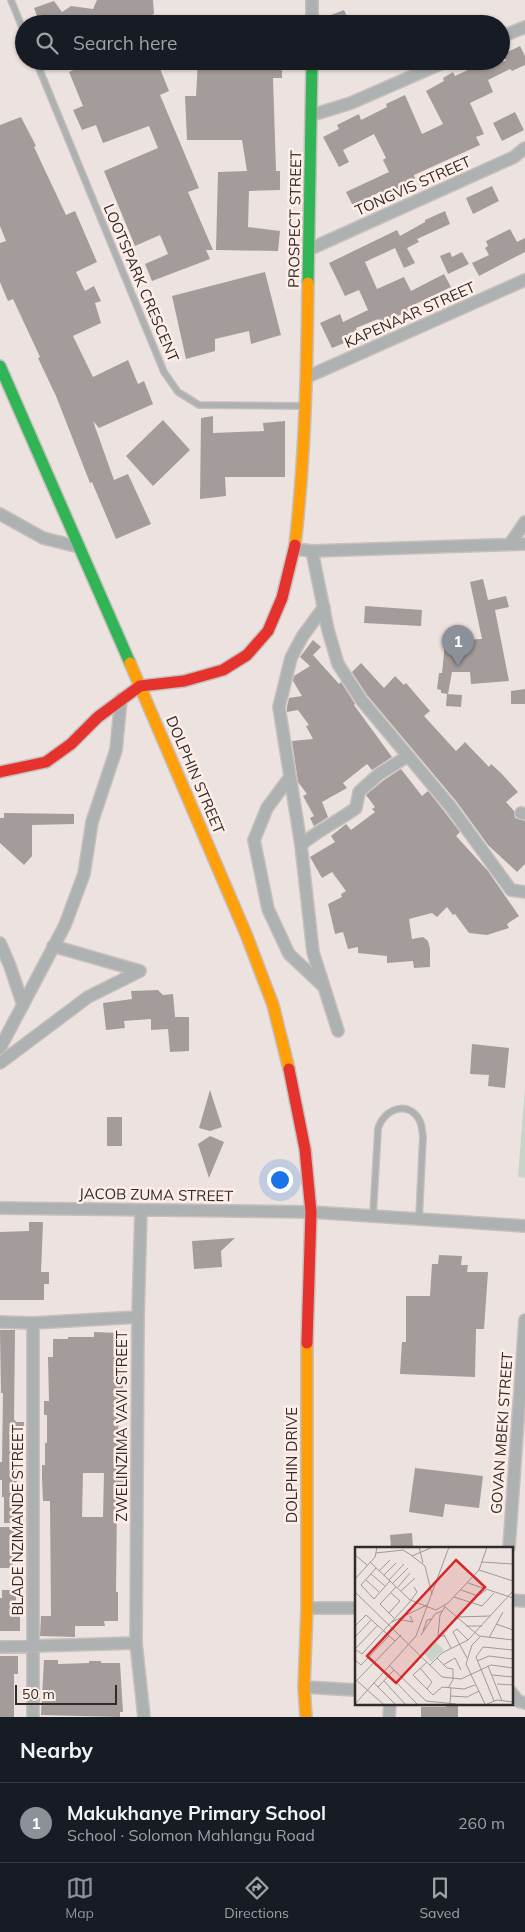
<!DOCTYPE html>
<meta charset="utf-8">
<style>
:root{--surface:#171b24;--page:#242831;--text:#f1f3f6;--muted:#9ea1a6;--line:#363941;--accent:#8c9099}
body{margin:0;font-family:Mulish,sans-serif;background:var(--page);color:var(--text)}
.scale{position:absolute;left:15px;bottom:12px;width:102px;box-sizing:border-box;padding-left:5px;border:2px solid #312b29;border-top:0;font-size:14px;line-height:18px;white-space:nowrap;color:#312b29;-webkit-text-stroke:4px #ffeee8;paint-order:stroke}
.you{position:absolute;left:279px;top:1179px;width:18px;height:18px;margin:-12px;border:4px solid #fff;border-radius:50%;background:#1a73e8;box-shadow:0 0 0 8px #1a73e833}
.badge{display:grid;place-items:center;width:32px;height:32px;border-radius:50%;background:var(--accent);color:#fff;font-size:16px;font-weight:700}
.pin{position:absolute;translate:-50% -41px;filter:drop-shadow(0 1px 2px #0008)}
.pin::after{content:'';position:absolute;top:26px;width:18px;height:15px;background:inherit;clip-path:polygon(0 0,100% 0,50% 100%)}
.list{margin:0;padding:0;list-style:none}
h2{display:flex;justify-content:space-between;align-items:center;height:65px;margin:0;padding:0 20px;font-size:21px}
h2 small{font-size:16px;font-weight:400;color:var(--muted)}
.list li{display:grid;grid-template-columns:32px 1fr auto;gap:15px;align-items:center;box-sizing:border-box;height:80px;padding:0 20px;border-top:1px solid var(--line)}
.list b{display:block;font-size:19px;white-space:nowrap}
.list p{margin:0;font-size:16px;white-space:nowrap;color:var(--muted)}
.list em{font-size:16px;font-style:normal;color:var(--muted)}
.icon{flex:none;width:28px;height:28px;fill:none;stroke:currentColor;stroke-width:2;stroke-linecap:round;stroke-linejoin:round}
.map{position:relative;flex:none;width:525px;height:1717px;overflow:hidden}
.search{position:absolute;background:var(--surface);box-shadow:0 1px 4px #0004;left:15px;right:15px;top:15px;height:55px;display:flex;align-items:center;gap:12px;box-sizing:border-box;padding:0 18px;border-radius:28px;color:var(--muted);font-size:19px}
.sheet{height:145px;background:var(--surface)}
nav{display:flex;justify-content:space-around;align-items:center;box-sizing:border-box;height:70px;border-top:1px solid var(--line);background:var(--surface);font-size:14px;color:var(--muted)}
nav a{display:grid;justify-items:center;gap:2px}
nav .on{color:var(--accent)}
.map>svg:first-child{display:block}
</style>
<div class="map">
<svg width="525" height="1717" viewBox="0 0 525 1717">
<rect width="100%" height="100%" fill="#ece3e0"/>
<path fill="#c9d4c8" d="M525,1087V1178L518,1177Z"/>
<path fill="#a39c9a" fill-rule="evenodd" d="M97,0H153L154,14L131,24H40L34,8L54,1L62,12L71,6L93,9Z
M344,10L350,24H335L331,15Z
M520,46L525,56V65L512,71L510,69L488,80L493,92L470,103L484,134L476,137L480,145L414,175L415,179L409,181L411,184L381,199L378,193L353,206L346,192L389,172L383,160L386,158L374,134L343,150L349,162L339,167L323,137L339,129L337,125L359,114L361,120L387,107L386,104L405,95L422,134L443,124L426,91L444,81L443,78L453,72L455,76L487,61H506L503,54Z
M94,61H157L169,91L160,95L199,188L188,192L213,250H206L210,259L152,281L145,264L168,254L160,235L135,246L104,171L158,148L149,126L103,143L96,125L82,130L73,110L83,106L69,72Z
M198,61H282V78H273L276,171H280V190L249,191L248,227L280,231L278,251L216,250L218,172L247,171L242,140H187L185,96H196Z
M515,112L524,130L502,141L493,123Z
M21,117L36,146L34,147L66,215L75,211L97,262L76,272L85,291L94,286L101,301L95,303L101,323L73,336L93,377L128,360L138,384L144,381L153,404L99,428L93,421L114,480L128,474L151,524L116,539L92,482L90,483L56,396L38,358L40,357L13,299L8,301L0,282V243L6,241L0,226V125Z
M492,186L499,201L473,214L466,198Z
M445,211L450,224L417,239L419,242L407,248L415,263L404,268L395,248L365,262L377,289L404,277L411,291L444,274L451,287L407,308L408,311L400,315L380,323L378,319L356,328L357,331L342,337L344,343L332,348L320,323L340,314L343,322L368,310L359,290L345,296L329,263L397,230L400,236L425,222V220Z
M510,229L517,242L525,238V252L479,276L472,263L489,255L485,248L488,246L486,241Z
M450,252L452,257L462,252L469,264L448,274L440,256Z
M265,272L281,335L251,344L249,331L215,339V351L186,359L172,296Z
M213,416V433L264,431L263,423L285,421V477H225L226,496L200,499L201,418Z
M163,420L190,450L153,486L126,456Z
M483,579L488,600L506,596L509,607L495,610L509,681L471,684L470,672H452L448,694L441,693V690L437,689L439,673H442L446,634H456V640L482,639L470,582Z
M365,606L422,610L421,626L364,623Z
M313,640L321,647L313,655L339,684L341,682L355,704L354,705L392,757L372,770L367,764L343,783L347,788L322,802L328,817L314,826L310,818L314,816L303,796L307,794L298,782L292,741L313,739L306,726L309,725L298,710L287,712V707L289,698L302,696L293,681L294,676L310,666L300,657Z
M361,663L384,688L395,676L404,685L406,683L430,711L424,716L456,751L465,742L489,767L491,764L501,773L518,792L506,802L514,811L515,818L525,821V864L517,872L488,845L456,801L367,695L352,672Z
M525,689V704H511V691Z
M447,694L462,695L461,707L446,706Z
M401,769L422,796L428,791L444,811L460,832L456,836L488,871L519,916L507,924L509,928L487,935L469,933L455,914L453,915L447,907L437,917L432,913L409,919L412,939L423,937L428,941L430,949V967L414,968L413,961L387,963V956L358,953V947L348,949L343,932L335,934L328,904L342,897L341,894L346,891L332,872L322,878L310,857L335,842L331,836L346,824L351,830L375,812L372,809L375,807L366,795L384,780Z
M4,813L74,814V824L32,825V856L24,865L0,843V818H4Z
M158,990L163,995L173,994L175,1017H189V1051L170,1052L168,1029L151,1030V1019L124,1021L125,1028L106,1030L103,1003L132,999L131,991Z
M472,1044L509,1048L505,1088L488,1086L489,1075L470,1074Z
M210,1090L222,1127L210,1131L199,1128Z
M107,1117H122V1146H107Z
M210,1136L224,1142L209,1178L198,1144Z
M29,1222H43L41,1272H49V1284H44V1300H0V1232L29,1231Z
M235,1238L221,1251L222,1267L194,1269L192,1241Z
M439,1255L462,1256L461,1265H468L467,1272H488L484,1329H476L475,1377L400,1374L402,1342H406V1296H430L432,1264H438Z
M0,1330H15L14,1419L16,1422H24V1439H16L15,1462H17L16,1523H4V1497H2V1480H0V1462H2L3,1393H1Z
M94,1332L118,1333V1364H123V1397H119L118,1443H120V1462H124V1483H119L117,1503L116,1592H118V1621H104L105,1626H75V1637L40,1636L41,1616H51L50,1501H43L42,1479V1465H45V1443H47V1415H44V1401H49L48,1357H53V1339H68V1337H94ZM83,1473H104L103,1517H82Z
M415,1468L483,1476L479,1508L445,1504L443,1517L409,1512Z
M0,1527H14L13,1568H0Z
M412,1533L413,1548H391L390,1535Z
M2,1590H16V1612H20V1631H0V1598H2Z
M0,1656H18V1674H14V1717H0Z
M44,1660H58V1664L89,1663V1661H101V1663H120L123,1712H120V1717L41,1715Z
M446,1704H458V1717H421V1707H446Z"/>
<g fill="none" stroke-linecap="round" stroke-linejoin="round">
<defs>
<path id="lane" d="M11,0L24,32
M36,61L164,372L178,392L199,405L305,406
M373,1216L378,1129C384,1107 412,1099 421,1124C422,1127 422,1132 423,1136L419,1219"/>
<path id="street" d="M312,24V0
M501,37L525,27
M312,115L351,103L447,61
M310,249L514,157L525,148
M307,377L525,280
M0,514L43,538L79,547
M510,544L525,522
M295,549L312,551L525,544
M312,551L328,630L338,664L362,701L450,806L511,890L525,892
M324,607L302,637L291,658L279,707L301,845L313,952L338,1031
M290,777L267,808L254,840L268,909L289,954L323,986
M521,813L525,814
M301,845C317,831 338,821 356,808L359,792L379,774L408,756
M0,943L10,966L23,1005
M0,1048L65,925L84,874L92,822L116,750L121,699
M0,1063L88,997L140,971L53,946
M0,1208L311,1212L525,1226
M141,1210L138,1317L136,1643L144,1717
M0,1322L33,1323L138,1317
M33,1323V1717
M509,1548L525,1320
M511,1600L525,1601
M307,1608H356
M0,1647L136,1643
M304,1687L356,1690
M511,1692L518,1701L525,1703
M389,1717L390,1703"/>
<path id="fast" d="M308,283L312,61
M0,366L130,663"/>
<path id="slow" d="M295,545C305,458 307,371 308,283
M130,663L246,934L273,1005L289,1069
M306,1717L304,1687L307,1608V1343"/>
<path id="jam" d="M0,772L46,762L71,744L98,717L140,686L184,681L223,670L247,655L268,631L282,598L295,545
M289,1069L305,1149L311,1212L307,1343"/>
</defs>
<use href="#lane" stroke="#c6bfbc" stroke-width="8"/>
<use href="#street" stroke="#c6bfbc" stroke-width="14"/>
<use href="#fast" stroke="#c6bfbc" stroke-width="14"/>
<use href="#slow" stroke="#c6bfbc" stroke-width="14"/>
<use href="#jam" stroke="#c6bfbc" stroke-width="14"/>
<use href="#lane" stroke="#adb1b1" stroke-width="5.5"/>
<use href="#street" stroke="#adb1b1" stroke-width="11"/>
<use href="#fast" stroke="#30b455" stroke-width="11"/>
<use href="#slow" stroke="#ff9f0a" stroke-width="11"/>
<use href="#jam" stroke="#e5322d" stroke-width="11"/>
</g>
<g text-anchor="middle" stroke-width="5" stroke-linejoin="round" paint-order="stroke">
<g font-size="15" fill="#312b29" stroke="#ffeee8">
<text transform="translate(413 186) rotate(-24)" y="5">TONGVIS STREET</text>
<text transform="translate(295 219) rotate(-89)" y="5">PROSPECT STREET</text>
<text transform="translate(141 283) rotate(67)" y="5">LOOTSPARK CRESCENT</text>
<text transform="translate(410 315) rotate(-24)" y="5">KAPENAAR STREET</text>
<text transform="translate(195 775) rotate(67)" y="5">DOLPHIN STREET</text>
<text transform="translate(156 1195) rotate(1)" y="5">JACOB ZUMA STREET</text>
<text transform="translate(122 1426) rotate(-90)" y="5">ZWELINZIMA VAVI STREET</text>
<text transform="translate(502 1433) rotate(-86)" y="5">GOVAN MBEKI STREET</text>
<text transform="translate(292 1465) rotate(-90)" y="5">DOLPHIN DRIVE</text>
<text transform="translate(18 1520) rotate(-90)" y="5">BLADE NZIMANDE STREET</text>
</g>
</g>
<g transform="translate(355 1547)">
<rect width="158" height="158" fill="#ece3e0"/>
<path d="M81,95L89,103L76,115L69,106Z" fill="#c9d4c8"/>
<path fill="none" stroke="#a19997" stroke-width="1" d="M64,0L68,16M21,6L48,3L56,8L70,19L77,48M0,8L12,18M57,9L78,0M15,15L55,53L81,63L93,56L124,23L132,0M127,15L158,17M21,21L6,38L19,52L35,34M124,23L158,34M24,24L35,13M16,27L30,39M29,28L41,16M0,32L20,10L22,0M11,33L24,45M34,33L49,17M38,36L53,21M113,36L158,51M43,40L55,26M106,43L123,49L131,43M46,44L60,31M0,45L87,130L106,132L136,118L158,121M99,50L127,59L139,46M89,59L124,89L158,93M34,66L45,54L36,46M101,70L135,69M39,71L25,57L41,40M47,73L58,75L55,69M37,75L72,58M141,77L158,83M0,79L11,68L40,94M111,79H127M68,84L72,73L77,72M88,86L96,101M66,88L80,67L87,64M90,89H83L85,68L90,60M0,90L16,73M125,90L117,98L111,117L130,157M134,91L148,65M0,102L7,107L53,57L62,45L59,40M0,102L23,78M82,111L92,121L98,122V133L93,141M112,111L98,85L102,82L113,93M0,113L6,118L34,89M122,114L134,109L158,112M72,115L58,128L78,148M75,118L87,106L113,93L158,44M88,118L100,111L106,123M35,119L71,154L101,157M133,119L147,154M65,121L77,135L72,142M137,128L158,130M0,132L28,157M2,133L46,88M29,134L50,157M19,136L40,157M142,137L158,138M23,140L39,123M78,148L87,140L109,142L120,138M96,149L112,150L124,144M139,154L121,110L128,100L158,103M0,157L61,89L94,0M62,157L41,135L67,109M95,157L96,141M132,157L142,153L158,155"/>
<path fill="#d62828" fill-opacity="0.15" stroke="#d62828" stroke-width="2.5" d="M101,13L130,40L41,136L12,109Z"/>
<rect width="158" height="158" fill="none" stroke="#312b29" stroke-width="2.5"/>
</g>
</svg>
<div class="scale">50 m</div>
<div class="you"></div>
<div class="pin badge" style="left:458px;top:666px">1</div>
<div class="search"><svg class="icon" aria-label="search" viewBox="0 0 24 24"><circle cx="10" cy="10" r="6"/><path d="M15 15l6 6"/></svg>Search here</div>
</div>
<section class="sheet">
<h2>Nearby<small></small></h2>
<ul class="list">
<li><span class="badge">1</span><div><b>Makukhanye Primary School</b><p>School · Solomon Mahlangu Road</p></div><em>260 m</em></li>
</ul>
</section>
<nav>
<a class="on"><svg class="icon" aria-label="map" viewBox="0 0 24 24"><path d="M3 6l6-2 6 2 6-2v14l-6 2-6-2-6 2zM9 4v14M15 6v14"/></svg>Map</a>
<a><svg class="icon" aria-label="directions" viewBox="0 0 24 24"><path d="M12 3l9 9-9 9-9-9zM9 14v-3h6M13 9l2 2-2 2"/></svg>Directions</a>
<a><svg class="icon" aria-label="saved" viewBox="0 0 24 24"><path d="M7 4h10v16l-5-4-5 4z"/></svg>Saved</a>
</nav>
